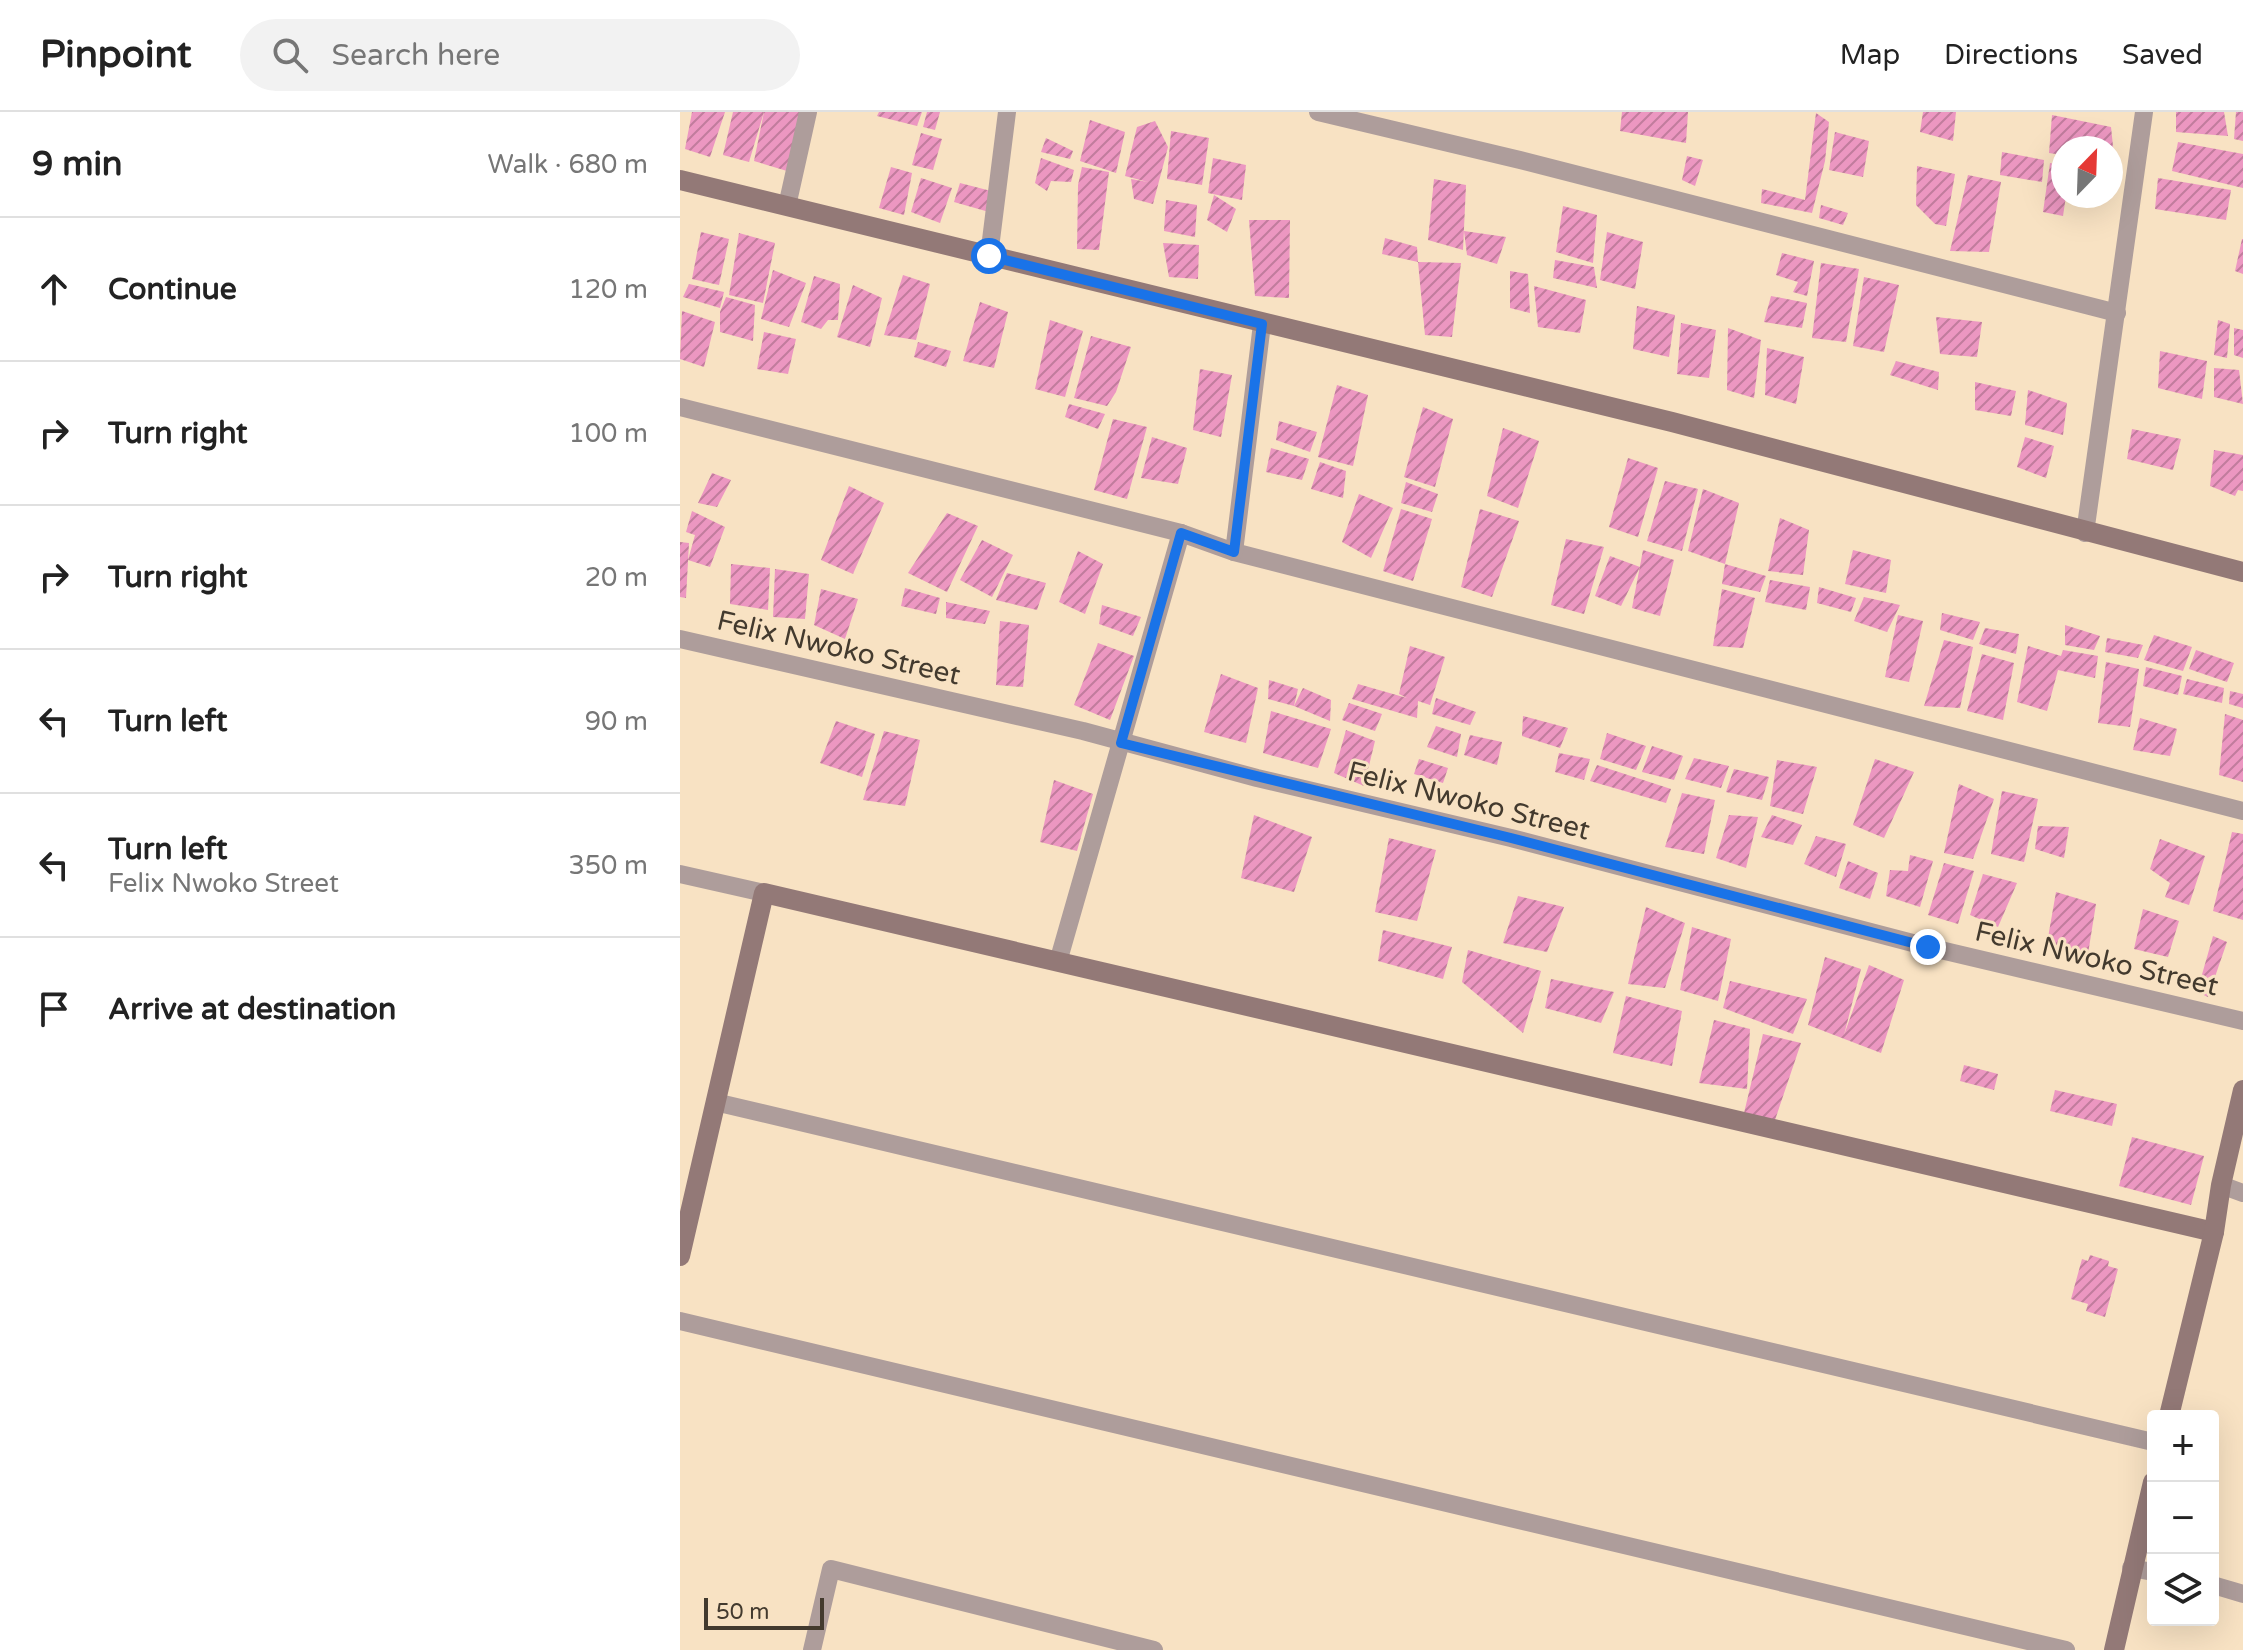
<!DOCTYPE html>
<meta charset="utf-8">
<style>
body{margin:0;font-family:"Varela Round",sans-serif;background:#f2f2f2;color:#222}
.controls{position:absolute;right:24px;bottom:24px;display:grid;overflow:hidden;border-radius:8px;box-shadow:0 8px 32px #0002}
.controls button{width:72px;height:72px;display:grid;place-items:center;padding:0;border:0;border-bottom:2px solid #e0e0e0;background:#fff;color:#222;font:40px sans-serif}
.compass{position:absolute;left:1371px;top:24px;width:72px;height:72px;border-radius:50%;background:#fff;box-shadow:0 8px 32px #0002;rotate:23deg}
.scale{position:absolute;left:24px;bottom:20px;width:120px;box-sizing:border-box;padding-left:8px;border:4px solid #433a2e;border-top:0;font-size:22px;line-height:28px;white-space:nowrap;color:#433a2e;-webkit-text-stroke:6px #f8e2c3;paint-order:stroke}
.stop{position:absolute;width:24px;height:24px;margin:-18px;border:6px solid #1a73e8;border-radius:50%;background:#fff}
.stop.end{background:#1a73e8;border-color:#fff;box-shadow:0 2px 8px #0008}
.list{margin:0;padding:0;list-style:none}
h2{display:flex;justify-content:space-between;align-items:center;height:104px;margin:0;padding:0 32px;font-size:34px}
h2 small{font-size:26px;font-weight:400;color:#767676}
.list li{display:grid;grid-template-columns:52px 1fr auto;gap:24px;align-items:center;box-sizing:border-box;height:144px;padding:0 32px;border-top:2px solid #e0e0e0}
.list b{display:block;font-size:30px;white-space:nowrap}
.list p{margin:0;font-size:26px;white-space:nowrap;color:#767676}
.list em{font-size:26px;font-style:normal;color:#767676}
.icon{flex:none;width:44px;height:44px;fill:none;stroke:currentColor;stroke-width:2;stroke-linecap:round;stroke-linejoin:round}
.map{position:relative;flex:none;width:1563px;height:1538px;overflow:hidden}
header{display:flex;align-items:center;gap:48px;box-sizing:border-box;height:112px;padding:0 40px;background:#fff;border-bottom:2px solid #e0e0e0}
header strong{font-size:38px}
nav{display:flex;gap:44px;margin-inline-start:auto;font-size:28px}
.search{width:560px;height:72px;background:#f2f2f2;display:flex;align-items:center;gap:20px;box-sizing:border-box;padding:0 28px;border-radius:44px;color:#767676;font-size:30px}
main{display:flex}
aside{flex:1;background:#fff}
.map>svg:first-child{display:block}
.building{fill:url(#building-hatch)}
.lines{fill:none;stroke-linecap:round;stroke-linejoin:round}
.street{stroke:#ae9d9b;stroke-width:18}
.secondary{stroke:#937977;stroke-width:20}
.route{stroke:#1a73e8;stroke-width:10}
.labels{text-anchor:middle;stroke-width:6;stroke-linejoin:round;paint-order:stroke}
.street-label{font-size:28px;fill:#433a2e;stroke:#f8e2c3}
</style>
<header>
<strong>Pinpoint</strong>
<div class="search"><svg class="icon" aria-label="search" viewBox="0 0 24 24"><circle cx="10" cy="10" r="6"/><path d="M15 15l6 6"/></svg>Search here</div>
<nav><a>Map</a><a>Directions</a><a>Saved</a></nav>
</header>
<main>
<aside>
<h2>9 min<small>Walk · 680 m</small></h2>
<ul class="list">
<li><svg class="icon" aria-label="ahead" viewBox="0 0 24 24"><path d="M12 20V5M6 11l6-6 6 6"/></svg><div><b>Continue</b></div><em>120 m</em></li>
<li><svg class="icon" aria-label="right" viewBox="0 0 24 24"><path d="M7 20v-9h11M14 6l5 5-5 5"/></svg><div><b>Turn right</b></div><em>100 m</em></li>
<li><svg class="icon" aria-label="right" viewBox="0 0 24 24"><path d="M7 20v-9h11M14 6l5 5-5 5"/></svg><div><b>Turn right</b></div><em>20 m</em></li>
<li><svg class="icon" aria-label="left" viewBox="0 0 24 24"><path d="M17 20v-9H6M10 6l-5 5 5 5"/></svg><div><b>Turn left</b></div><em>90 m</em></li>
<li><svg class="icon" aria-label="left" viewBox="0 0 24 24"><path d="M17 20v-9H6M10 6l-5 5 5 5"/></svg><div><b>Turn left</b><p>Felix Nwoko Street</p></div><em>350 m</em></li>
<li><svg class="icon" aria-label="arrive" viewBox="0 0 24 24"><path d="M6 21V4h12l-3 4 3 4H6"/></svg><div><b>Arrive at destination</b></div></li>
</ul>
</aside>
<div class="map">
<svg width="1563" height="1538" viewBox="0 0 1563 1538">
<defs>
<pattern id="building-hatch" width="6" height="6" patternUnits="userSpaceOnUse" patternTransform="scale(2)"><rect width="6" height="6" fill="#ec97c1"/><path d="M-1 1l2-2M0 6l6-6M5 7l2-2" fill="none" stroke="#c17c9d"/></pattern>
</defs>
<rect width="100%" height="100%" fill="#f8e2c3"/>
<g class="building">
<polygon points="12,0 45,0 30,45 5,37"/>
<polygon points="53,0 84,0 69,50 43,43"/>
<polygon points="84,0 120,0 107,59 74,49"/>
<polygon points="199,0 242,0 237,14 197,4"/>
<polygon points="247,0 260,0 255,18 243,15"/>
<polygon points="942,0 1008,0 1006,31 940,19"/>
<polygon points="1243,0 1276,0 1273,29 1240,20"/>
<polygon points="1496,0 1544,0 1548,24 1496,20"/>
<polygon points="1556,0 1563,0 1563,29 1554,27"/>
<polygon points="1136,1 1149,10 1145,49 1132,101 1081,91 1082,77 1125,88"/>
<polygon points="1372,3 1431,15 1435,53 1431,52 1431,36 1383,36 1383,43 1369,41"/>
<polygon points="410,8 445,20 436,61 400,49"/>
<polygon points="475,9 488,35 473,92 454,87 451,67 468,70 445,64 457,15"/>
<polygon points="491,19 529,26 522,73 487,67"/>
<polygon points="1155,20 1189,29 1183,65 1149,58"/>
<polygon points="241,21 262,27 253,58 232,53"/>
<polygon points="366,26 393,39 390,47 361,40"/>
<polygon points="1498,30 1563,42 1563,76 1492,59"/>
<polygon points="1322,40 1364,48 1362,70 1320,63"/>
<polygon points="1007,44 1023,48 1015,74 1002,68"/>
<polygon points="361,46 394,58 391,70 371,69 367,79 355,71"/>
<polygon points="533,46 566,53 562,88 528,81"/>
<polygon points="1370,51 1383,54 1383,84 1386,84 1383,104 1363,100"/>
<polygon points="1237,54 1275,62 1266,114 1255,112 1236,93"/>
<polygon points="211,55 232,61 224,103 199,96"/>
<polygon points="402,55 429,60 419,138 397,137 398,73"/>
<polygon points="1288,63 1321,70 1309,140 1270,139"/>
<polygon points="241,66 272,76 260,111 231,100"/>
<polygon points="1478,66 1551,78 1546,108 1475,97"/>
<polygon points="754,67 786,73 783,138 748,128"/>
<polygon points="280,71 311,79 309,100 274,90"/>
<polygon points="534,83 556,97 547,120 527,108"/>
<polygon points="486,88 517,93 515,125 484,119"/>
<polygon points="1141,93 1168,101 1163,113 1139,106"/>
<polygon points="883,94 917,103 913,151 876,140"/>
<polygon points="569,108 610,108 609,186 575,184"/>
<polygon points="784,119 826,125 817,152 787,143"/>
<polygon points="21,120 49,127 39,173 12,167"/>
<polygon points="927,120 963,130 955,177 920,168"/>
<polygon points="59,121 95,131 83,191 49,183"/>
<polygon points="705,126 737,135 738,150 702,142"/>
<polygon points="1562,127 1563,127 1563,162 1555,159"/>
<polygon points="483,131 519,133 518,167 489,165"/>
<polygon points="1102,141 1134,149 1127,184 1113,180 1118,170 1096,163"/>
<polygon points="875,148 914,155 917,176 873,166"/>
<polygon points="738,150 781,151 772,225 745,223"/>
<polygon points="1141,151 1179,157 1166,230 1132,226"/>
<polygon points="93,158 126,171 109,215 81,207"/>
<polygon points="830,159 848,162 850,201 830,196"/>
<polygon points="223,163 250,172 236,228 204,223"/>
<polygon points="134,164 160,172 158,208 148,208 141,217 121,210"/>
<polygon points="1184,165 1219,173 1204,240 1173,234"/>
<polygon points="9,172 44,180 40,196 3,185"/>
<polygon points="173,173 202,186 190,235 157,225"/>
<polygon points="854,174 906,188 900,221 858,215"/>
<polygon points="1091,184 1127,191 1122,216 1084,210"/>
<polygon points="46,185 75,193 73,229 40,220 40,200"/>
<polygon points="300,190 328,200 314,256 283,249"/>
<polygon points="957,194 995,203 989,245 953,237"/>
<polygon points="2,199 35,210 24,255 0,247"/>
<polygon points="1256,205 1302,210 1297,245 1260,242"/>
<polygon points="370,208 403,219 385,285 355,277"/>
<polygon points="1538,208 1550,212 1547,246 1534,243"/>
<polygon points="1001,211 1036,218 1029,266 997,262"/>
<polygon points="1048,216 1081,228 1074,286 1047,278"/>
<polygon points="1554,216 1563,218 1563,246 1554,243"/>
<polygon points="84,220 116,227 108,262 77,257"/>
<polygon points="411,224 451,235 436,280 427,294 394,286"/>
<polygon points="238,230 271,239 266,255 234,245"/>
<polygon points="1087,236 1124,245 1116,292 1085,283"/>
<polygon points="1480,239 1527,249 1522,287 1478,276"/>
<polygon points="1216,249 1259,260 1258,278 1210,263"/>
<polygon points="1534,256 1559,258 1563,292 1534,285"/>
<polygon points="520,257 552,263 541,325 513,318"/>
<polygon points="1295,270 1336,279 1331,304 1295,298"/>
<polygon points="657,273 688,283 673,354 638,345"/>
<polygon points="1348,278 1387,291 1383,323 1345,313"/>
<polygon points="389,292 425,302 418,317 385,305"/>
<polygon points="743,295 773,307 755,375 724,365"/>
<polygon points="433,307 467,315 447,387 414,378"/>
<polygon points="599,309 637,320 630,340 596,328"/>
<polygon points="823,316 859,329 838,396 807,384"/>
<polygon points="1452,317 1501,327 1493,358 1447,347"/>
<polygon points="472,325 507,336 498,372 461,366"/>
<polygon points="1345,325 1374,334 1366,366 1337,355"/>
<polygon points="591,336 629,347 622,368 586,360"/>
<polygon points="1534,338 1563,343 1563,379 1558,378 1555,384 1530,374"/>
<polygon points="948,346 978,356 958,425 929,415"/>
<polygon points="640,350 666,359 663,386 631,377"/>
<polygon points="32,361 51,368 37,395 18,391"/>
<polygon points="985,369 1018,377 1002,439 967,429"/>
<polygon points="726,370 758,382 752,400 721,391"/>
<polygon points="169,374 204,391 173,462 141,448"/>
<polygon points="1023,377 1059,391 1045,452 1008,439"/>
<polygon points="679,382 713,396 691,446 662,430"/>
<polygon points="721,397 752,407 733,469 703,459"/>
<polygon points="800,397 839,409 812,485 781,475"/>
<polygon points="12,399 45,415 30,455 8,448 15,423 6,420"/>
<polygon points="267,401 298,414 267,480 228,461"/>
<polygon points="1100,406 1129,418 1123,463 1088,459"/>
<polygon points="886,427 924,435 904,502 871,493"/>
<polygon points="302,428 333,443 312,485 280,468"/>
<polygon points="0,430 9,431 6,486 0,485"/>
<polygon points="963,438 994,448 980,504 952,496"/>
<polygon points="1173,438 1211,448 1206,481 1165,472"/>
<polygon points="398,439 423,452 405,502 379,490"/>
<polygon points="930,444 960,455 941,494 915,484"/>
<polygon points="51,452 90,456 88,498 50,492"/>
<polygon points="1045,452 1086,464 1080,480 1042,472"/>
<polygon points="95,457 129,462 125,507 93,505"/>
<polygon points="327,461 366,471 357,498 316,488"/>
<polygon points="1090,468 1130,475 1126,498 1085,490"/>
<polygon points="1139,475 1176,486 1171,500 1137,491"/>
<polygon points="225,476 260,486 256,502 221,494"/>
<polygon points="141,477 178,487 165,527 134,513"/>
<polygon points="1042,477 1075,486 1063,536 1033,534"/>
<polygon points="1184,485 1220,493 1207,520 1174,509"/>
<polygon points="266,490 310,499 305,512 266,506"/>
<polygon points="422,493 461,505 453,524 419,512"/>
<polygon points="1262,501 1300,510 1293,528 1260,518"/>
<polygon points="1218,503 1243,509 1229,570 1205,565"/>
<polygon points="320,509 349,513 343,575 316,573"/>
<polygon points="1385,513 1420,524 1414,538 1385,533"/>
<polygon points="1305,516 1339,522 1336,542 1299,532"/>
<polygon points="1474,523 1512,535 1503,559 1464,548"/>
<polygon points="1427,526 1463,533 1458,546 1425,540"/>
<polygon points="1264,528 1293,535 1280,596 1244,594"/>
<polygon points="418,531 454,544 430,608 394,593"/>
<polygon points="730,534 765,545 750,593 738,589 737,606 672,587 678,572 727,586 719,582"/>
<polygon points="1348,534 1381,544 1383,538 1418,544 1415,566 1378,558 1367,599 1337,590"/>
<polygon points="1516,538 1554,551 1547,570 1509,557"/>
<polygon points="1302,542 1334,551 1323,608 1287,599"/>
<polygon points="1426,550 1459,557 1450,615 1418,611"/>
<polygon points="1466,555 1502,564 1498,583 1463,574"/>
<polygon points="541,562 578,576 566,631 524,620"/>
<polygon points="1507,567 1544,576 1542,591 1503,582"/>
<polygon points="589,568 618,577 614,594 588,587"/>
<polygon points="623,576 651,588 650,609 614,594"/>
<polygon points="1550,579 1563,582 1563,596 1549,592"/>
<polygon points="756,586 796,600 790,613 752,602"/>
<polygon points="669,591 702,602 695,619 662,608"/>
<polygon points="591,599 651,617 638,656 583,641"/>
<polygon points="1545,602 1563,608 1563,670 1539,663"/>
<polygon points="843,604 888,616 880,636 842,624"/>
<polygon points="1460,606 1497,617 1490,644 1453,638"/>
<polygon points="156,609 195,622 182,665 140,651"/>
<polygon points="756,614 781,622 777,645 747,635"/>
<polygon points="666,618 695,629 684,674 654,661"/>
<polygon points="204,619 240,628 225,694 183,688"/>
<polygon points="927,621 966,634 956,658 920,647"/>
<polygon points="790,623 822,630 817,653 784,643"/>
<polygon points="972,634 1003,644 994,668 962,660"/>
<polygon points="879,641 910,647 904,668 875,660"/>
<polygon points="1014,646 1049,654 1041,676 1005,667"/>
<polygon points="739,647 768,656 763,671 734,662"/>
<polygon points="1195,647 1234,660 1204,726 1173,713"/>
<polygon points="1097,648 1137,655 1123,702 1090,694"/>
<polygon points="917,653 991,677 986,691 910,669"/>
<polygon points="1054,657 1089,665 1082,688 1046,680"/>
<polygon points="374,668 413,682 397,739 360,730"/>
<polygon points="1279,672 1314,687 1293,747 1264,741"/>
<polygon points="1322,679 1358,687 1344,750 1311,742"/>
<polygon points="1002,681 1035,688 1024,742 985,735"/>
<polygon points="574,703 632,725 614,780 561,766"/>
<polygon points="1049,703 1078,705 1066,756 1036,746"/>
<polygon points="1092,703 1122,713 1113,733 1081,725"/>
<polygon points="1358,714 1389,715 1384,746 1355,737"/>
<polygon points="1552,720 1563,722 1563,808 1533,799"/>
<polygon points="1136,724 1166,732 1156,765 1124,752"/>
<polygon points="709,726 756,738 737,809 695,800"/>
<polygon points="1480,727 1525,744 1509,793 1485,785 1490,771 1470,757"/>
<polygon points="1230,743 1253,749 1240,795 1206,784 1210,758 1228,759"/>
<polygon points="1168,749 1198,761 1190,787 1159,776"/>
<polygon points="1264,751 1294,759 1278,812 1248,803"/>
<polygon points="1303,762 1337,771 1318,815 1290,803"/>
<polygon points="1376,780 1416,792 1407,848 1366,837"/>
<polygon points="838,784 884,795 867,840 823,831"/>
<polygon points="966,795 1005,811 985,876 948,872"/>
<polygon points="1463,797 1499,809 1488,845 1454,837"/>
<polygon points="1012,815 1051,827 1038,889 1000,878"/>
<polygon points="703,818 772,835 763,867 698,849"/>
<polygon points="1533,824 1547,830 1528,885 1517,880"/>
<polygon points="788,838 861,859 843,921 782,870"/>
<polygon points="1145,845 1181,857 1164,923 1189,853 1224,868 1201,941 1128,913"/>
<polygon points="871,867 934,880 921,911 865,896"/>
<polygon points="1050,869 1127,887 1113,922 1043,896"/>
<polygon points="946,884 1002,899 992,954 933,941"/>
<polygon points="1034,908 1070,917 1067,977 1019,971"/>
<polygon points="1083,922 1121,931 1095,1008 1064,1001"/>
<polygon points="1284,953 1318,962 1314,978 1280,969"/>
<polygon points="1375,978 1437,992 1432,1014 1370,999"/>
<polygon points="1452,1025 1524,1044 1511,1093 1439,1074"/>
<polygon points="1410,1143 1429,1149 1428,1154 1438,1157 1425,1205 1406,1199 1408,1192 1391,1187 1402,1147 1408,1149"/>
</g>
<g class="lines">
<g class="street">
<polyline points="638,0 840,48 1437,201"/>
<polyline points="107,94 128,0"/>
<polyline points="309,144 327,0"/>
<polyline points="0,295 501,421 554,440 1563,699"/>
<polyline points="1405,421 1464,0"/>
<polyline points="554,440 582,212"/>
<polyline points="0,527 403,619 577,666 831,726 1248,835 1563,909"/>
<polyline points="0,762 84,781"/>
<polyline points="378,850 501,421"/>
<polyline points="35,990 1473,1330"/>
<polyline points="1541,1073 1563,1081"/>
<polyline points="0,1209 1386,1538"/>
<polyline points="1451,1456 1473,1460"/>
<polyline points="1533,1473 1563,1482"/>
<polyline points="132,1538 151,1457 474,1538"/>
</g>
<g class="secondary">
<polyline points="0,68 992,310 1563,460"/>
<polyline points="0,1144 84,781 1534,1120"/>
<polyline points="1489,1304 1534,1120 1541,1073 1563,978"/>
<polyline points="1434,1538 1473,1370"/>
</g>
</g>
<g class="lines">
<polyline class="route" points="309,144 582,212 554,440 501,421 441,631 831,726 1248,835"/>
</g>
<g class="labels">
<g class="street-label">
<text transform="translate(159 535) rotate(13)" y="10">Felix Nwoko Street</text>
<text transform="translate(789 688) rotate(14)" y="10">Felix Nwoko Street</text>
<text transform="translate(1417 846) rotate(13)" y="10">Felix Nwoko Street</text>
</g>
</g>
</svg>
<div class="controls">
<button>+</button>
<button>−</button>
<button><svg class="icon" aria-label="layers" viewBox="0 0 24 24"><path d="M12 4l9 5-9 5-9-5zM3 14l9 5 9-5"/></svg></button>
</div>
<svg class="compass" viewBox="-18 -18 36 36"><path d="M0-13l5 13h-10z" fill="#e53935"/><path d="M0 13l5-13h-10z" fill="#767676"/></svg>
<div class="scale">50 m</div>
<div class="stop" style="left:309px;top:144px"></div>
<div class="stop end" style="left:1248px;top:835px"></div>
</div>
</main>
